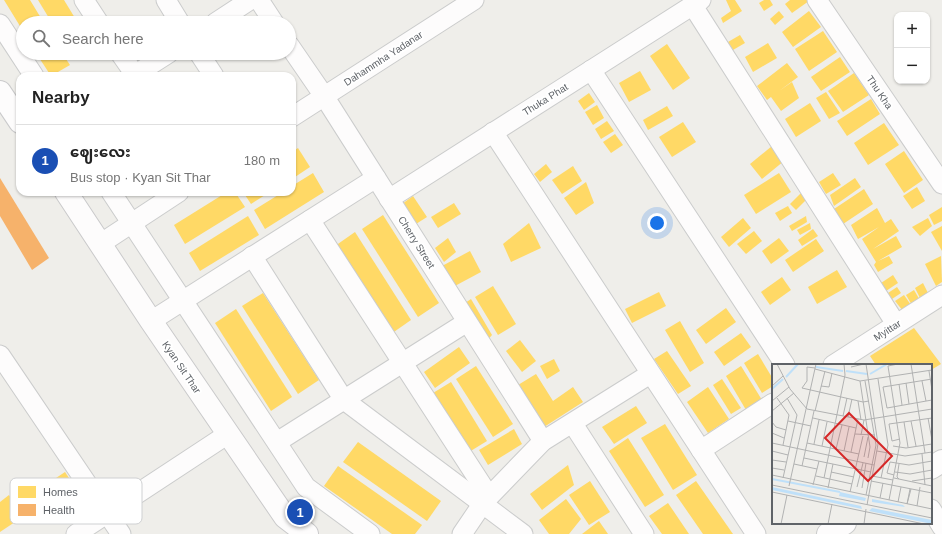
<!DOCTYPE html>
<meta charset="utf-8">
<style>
body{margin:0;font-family:Arial,"Noto Sans Myanmar",sans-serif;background:#f6f6f6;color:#222}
.controls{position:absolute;right:12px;top:12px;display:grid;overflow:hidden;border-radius:8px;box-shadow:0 1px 3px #0004}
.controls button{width:36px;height:36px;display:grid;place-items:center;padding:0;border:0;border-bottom:1px solid #e0e0e0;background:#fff;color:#222;font:20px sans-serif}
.you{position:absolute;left:657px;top:223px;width:14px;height:14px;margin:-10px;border:3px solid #fff;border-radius:50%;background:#1a73e8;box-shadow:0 0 0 6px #1a73e833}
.badge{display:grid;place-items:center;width:26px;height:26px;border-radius:50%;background:#7c3aed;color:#fff;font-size:13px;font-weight:700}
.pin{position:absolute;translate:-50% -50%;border:2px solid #fff;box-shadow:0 1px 4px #0006}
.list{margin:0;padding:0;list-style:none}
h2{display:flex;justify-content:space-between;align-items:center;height:52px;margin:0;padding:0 16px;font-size:17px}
h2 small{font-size:13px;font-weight:400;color:#767676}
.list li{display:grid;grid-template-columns:26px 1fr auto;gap:12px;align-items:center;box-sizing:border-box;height:72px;padding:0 16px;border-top:1px solid #e0e0e0}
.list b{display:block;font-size:15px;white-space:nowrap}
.list p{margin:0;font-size:13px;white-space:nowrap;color:#767676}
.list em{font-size:13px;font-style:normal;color:#767676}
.icon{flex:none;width:22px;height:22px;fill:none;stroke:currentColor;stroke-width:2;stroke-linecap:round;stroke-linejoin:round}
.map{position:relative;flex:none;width:942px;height:534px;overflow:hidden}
.search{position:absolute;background:#fff;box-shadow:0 1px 3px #0004;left:16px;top:16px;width:280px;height:44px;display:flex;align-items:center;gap:10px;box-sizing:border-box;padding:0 14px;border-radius:22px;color:#767676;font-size:15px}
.panel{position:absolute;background:#fff;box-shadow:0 1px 3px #0004;left:16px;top:72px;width:280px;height:124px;border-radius:12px}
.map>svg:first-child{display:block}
.homes{fill:#ffd966}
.health{fill:#f6b26b}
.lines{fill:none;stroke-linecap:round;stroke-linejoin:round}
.minor-casing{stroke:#cbcccc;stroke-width:21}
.tertiary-casing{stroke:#cbcccc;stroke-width:24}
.secondary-casing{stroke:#cacacb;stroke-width:24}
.minor{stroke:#fdfcfc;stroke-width:19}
.tertiary{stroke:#fdfcfc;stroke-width:22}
.secondary{stroke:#fdfcfc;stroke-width:22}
.labels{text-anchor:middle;stroke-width:4;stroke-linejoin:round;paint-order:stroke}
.street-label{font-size:10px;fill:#5f6368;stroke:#fff}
.inset-river{fill:none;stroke:#bfe0f9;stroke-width:2}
.inset-road{fill:none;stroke:#b1b2b2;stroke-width:1}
.view{fill:#d62828;fill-opacity:0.15;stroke:#d62828;stroke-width:2}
.inset-edge{fill:none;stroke:#5f6368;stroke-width:2}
.key{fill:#fff;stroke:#cfd0d2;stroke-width:1}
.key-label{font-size:11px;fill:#5f6368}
</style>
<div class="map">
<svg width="942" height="534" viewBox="0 0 942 534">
<rect width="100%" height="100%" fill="#efeeea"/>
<g class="homes">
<polygon points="4,0 30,0 44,23 23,23 23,31"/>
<polygon points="38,0 64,0 78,23 52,23"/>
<polygon points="726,0 735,0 742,11 723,23 721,18 731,11"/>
<polygon points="764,0 770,0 773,5 764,11 759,3"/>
<polygon points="790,0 808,0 809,1 792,13 785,4"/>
<polygon points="779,11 784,17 775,25 770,19"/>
<polygon points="809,11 821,27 793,47 782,32"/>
<polygon points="823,31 837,52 809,71 795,49"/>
<polygon points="740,35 745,43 733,50 728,42"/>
<polygon points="768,43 777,58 753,72 745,57"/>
<polygon points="667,44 690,78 673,90 650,56"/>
<polygon points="36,53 62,53 70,65 51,76"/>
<polygon points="71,53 84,53 75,59"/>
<polygon points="840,57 850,72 821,91 811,77"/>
<polygon points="787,63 798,77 779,91 792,82 799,98 781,111 771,97 767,100 757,86"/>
<polygon points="640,71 651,90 629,102 619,83"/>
<polygon points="854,73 869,95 843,112 828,91"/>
<polygon points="826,92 840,113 829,119 816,98"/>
<polygon points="589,93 595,102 584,110 578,101"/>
<polygon points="871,99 880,114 847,136 837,121"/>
<polygon points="810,103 821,121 796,137 785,119"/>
<polygon points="597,105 604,118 593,125 585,112"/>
<polygon points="667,106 673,116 648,130 643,120"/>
<polygon points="607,121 614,131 601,139 595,129"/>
<polygon points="683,122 696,142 672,157 659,137"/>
<polygon points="884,123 899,145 868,165 854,143"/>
<polygon points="615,134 623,145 611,153 603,142"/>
<polygon points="772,146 784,161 762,179 750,164"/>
<polygon points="298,148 310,167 292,179 292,152"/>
<polygon points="904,151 923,180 904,193 885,164"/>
<polygon points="546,164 552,172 540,182 534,174"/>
<polygon points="573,166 582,181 562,194 552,180"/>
<polygon points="313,173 324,192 265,229 254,210 283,192 292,192 292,186"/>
<polygon points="779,173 791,192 756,214 744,195"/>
<polygon points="833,173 841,185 826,194 819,182"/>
<polygon points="855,178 861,187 834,206 830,195"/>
<polygon points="586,182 594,203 576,215 564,198"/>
<polygon points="917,187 925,201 912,209 903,196"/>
<polygon points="864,189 873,204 843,224 834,209"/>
<polygon points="227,192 235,192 245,207 185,244 174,225"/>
<polygon points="243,192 270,192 251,204"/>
<polygon points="801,193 807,199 796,210 790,204"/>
<polygon points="413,196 427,217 416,224 402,204"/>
<polygon points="454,203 461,214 438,228 431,217"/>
<polygon points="788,206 792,213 780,221 775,213"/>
<polygon points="942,207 942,221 934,225 929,215"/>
<polygon points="877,208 885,223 891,219 899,231 873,249 896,236 902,247 878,261 889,256 893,263 878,272 874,265 876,262 862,239 879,227 858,239 851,225"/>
<polygon points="383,215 439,303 418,317 362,229"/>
<polygon points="248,216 259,235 200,271 189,253"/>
<polygon points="806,216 807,222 792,231 789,226"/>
<polygon points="743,218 751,228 729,247 721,237"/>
<polygon points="928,218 932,226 920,236 912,227"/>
<polygon points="529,223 541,248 511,262 503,244"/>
<polygon points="810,223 811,229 800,235 797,230"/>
<polygon points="942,226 942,251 931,232"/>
<polygon points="813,229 818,236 802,246 798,240"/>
<polygon points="754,231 762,241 746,254 737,244"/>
<polygon points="355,232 411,320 391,334 335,246"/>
<polygon points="448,238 456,252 444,262 435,248"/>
<polygon points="779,238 789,251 771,264 762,251"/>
<polygon points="816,239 824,251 793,272 785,260"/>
<polygon points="470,251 481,272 453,287 442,266"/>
<polygon points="941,256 942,282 936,286 925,264"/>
<polygon points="837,270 847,287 817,304 808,287"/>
<polygon points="893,275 898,283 883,293 878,285"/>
<polygon points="782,277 791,290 770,305 761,292"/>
<polygon points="923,283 928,293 920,298 915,288"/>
<polygon points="493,286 516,324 498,335 475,297"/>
<polygon points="897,287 901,293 892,299 888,293"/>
<polygon points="914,290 921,302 913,307 906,295"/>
<polygon points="659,292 666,306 632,323 625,309"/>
<polygon points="263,293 319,380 298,394 242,306"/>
<polygon points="904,295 911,305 903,311 895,301"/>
<polygon points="471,299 492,335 485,343 462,305"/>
<polygon points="726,308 736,322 706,344 696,330"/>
<polygon points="236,309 292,397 271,411 215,323"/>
<polygon points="680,321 704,363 690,372 665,330"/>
<polygon points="914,328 941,364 931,370 931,365 876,365 870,356"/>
<polygon points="741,333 751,347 724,366 714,352"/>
<polygon points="520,340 536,361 522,372 506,351"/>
<polygon points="459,347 470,363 435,388 424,372"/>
<polygon points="667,351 691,386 678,394 654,359"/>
<polygon points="758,354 773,379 773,386 762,393 744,363"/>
<polygon points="554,359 560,371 547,379 540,366"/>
<polygon points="476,366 513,424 493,437 456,379"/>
<polygon points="741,366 762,400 746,410 726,376"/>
<polygon points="536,374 553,401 573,387 583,402 544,427 518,385"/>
<polygon points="722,379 741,408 731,414 713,385"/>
<polygon points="451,382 487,441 469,452 433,393"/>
<polygon points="708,387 729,419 708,433 687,402"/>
<polygon points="636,406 647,423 614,444 602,427"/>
<polygon points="665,424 697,475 673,490 641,438"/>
<polygon points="514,429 522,444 488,465 479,450"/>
<polygon points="628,438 664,495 645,507 609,451"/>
<polygon points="358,442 441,501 427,521 343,462"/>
<polygon points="568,465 574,485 542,510 530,494"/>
<polygon points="338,466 422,525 415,534 392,534 324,486"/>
<polygon points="65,472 79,493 40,519 26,498"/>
<polygon points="590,481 610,512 589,525 569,495"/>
<polygon points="696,481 733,534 703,534 676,495"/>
<polygon points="9,495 24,516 0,532 0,502"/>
<polygon points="566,499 581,519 569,534 549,534 539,520"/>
<polygon points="668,503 689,534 662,534 649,516"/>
<polygon points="599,521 608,534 582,534"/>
</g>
<polygon class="health" points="0,178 49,258 32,270 0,216"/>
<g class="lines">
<g class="minor-casing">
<g id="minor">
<polyline points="84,0 99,23"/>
<polyline points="166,0 180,23"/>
<polyline points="259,0 274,23"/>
<polyline points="817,0 942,184"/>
<polyline points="693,6 896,324"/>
<polyline points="215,23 250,0"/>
<polyline points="0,24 34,76"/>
<polyline points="289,45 324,96 543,441"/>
<polyline points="120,53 136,76"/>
<polyline points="199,53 214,76"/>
<polyline points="591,70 785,365"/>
<polyline points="133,76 169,53"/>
<polyline points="292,117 474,0"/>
<polyline points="493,132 756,534"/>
<polyline points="111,192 306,487 370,534"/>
<polyline points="389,199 701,0"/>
<polyline points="310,220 489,496"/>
<polyline points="100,244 179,192"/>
<polyline points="252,256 344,400 523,534"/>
<polyline points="151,321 376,178"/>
<polyline points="0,355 121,534"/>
<polyline points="833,365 942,295"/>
<polyline points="573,424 644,534"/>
<polyline points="277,442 467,322"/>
<polyline points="701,450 773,403"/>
<polyline points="931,509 942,527"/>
<polyline points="76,534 228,434"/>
<polyline points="462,534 483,503 543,441 650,374"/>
</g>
</g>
<g class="tertiary-casing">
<g id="tertiary">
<polyline points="931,468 942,461"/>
<polyline points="828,534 845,523"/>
</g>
</g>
<g class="secondary-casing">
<g id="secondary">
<polyline points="0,92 20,122"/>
<polyline points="66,192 151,321 285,517 307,534"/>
</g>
</g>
<use href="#minor" class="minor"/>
<use href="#tertiary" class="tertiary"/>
<use href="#secondary" class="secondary"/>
</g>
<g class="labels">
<g class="street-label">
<text transform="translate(383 58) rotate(-33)" y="4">Dahammha Yadanar</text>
<text transform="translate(880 92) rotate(56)" y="4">Thu Kha</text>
<text transform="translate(545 99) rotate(-32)" y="4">Thuka Phat</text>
<text transform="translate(417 242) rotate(58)" y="4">Cherry Street</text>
<text transform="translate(887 330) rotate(-33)" y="4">Myittar</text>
<text transform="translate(182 367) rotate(56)" y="4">Kyan Sit Thar</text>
</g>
</g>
<g transform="translate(772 364)">
<rect width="160" height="160" fill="#efeeea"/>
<path d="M0,123L89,142L90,145L0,126ZM68,128L94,134L93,137L67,132ZM100,135L131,141L133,143L100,138ZM100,144L160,156V160L97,147Z" fill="#bfe0f9"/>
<path class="inset-river" d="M44,3L71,7M74,7L95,10M98,10L115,0M14,13L26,0M0,25L11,15M0,115L68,128"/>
<path class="inset-road" d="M5,0L18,25L35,45L92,56L160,45M94,0L106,80L95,141M139,0L153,89M79,3L92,0M43,4L35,3V17L30,24L91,38L97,37M43,5L88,17L160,6M157,7L160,26M106,15L116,81L109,114M160,15L111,23L115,44L160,36M88,17L98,83L96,94M93,17L104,81L94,131M150,17L154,37M134,19L137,40M127,20L130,41M0,22L11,12M49,22L57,23L60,9M5,34L17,51L11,81M0,37L17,23M86,37L89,56M0,47L22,29M43,47L53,7M71,52L75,34M76,53L80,35M41,54L84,64M156,54L160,76M16,57L39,62M139,57L144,82M0,58L4,63L14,66M132,58L136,83M0,69L12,74M83,70L103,71M89,71L92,56M128,75L120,77L117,60L160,54M0,79L102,101M35,79L87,90M42,80L47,56M50,82L55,58M121,82L134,84L160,80M64,85L70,61M0,87L16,91M72,87L77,63M105,87L133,92L160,88M79,88L86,55M150,90L153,121M92,93L96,73M32,94L99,108M0,96L14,98M22,100L45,105M127,100L125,113L127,115M30,102L42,47M0,104L12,106M59,108L82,113M123,108L138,110L160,106M0,111L160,145M122,111L115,109L118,98L137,101L160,97M44,112L80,120M100,112L121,116M11,114L25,51L15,34M52,114L73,11L72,0M122,114L160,122M99,117L160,129M140,117L160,114M0,121L160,154M41,121L47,97M17,122L44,0M85,123L91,99M56,124L61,100M90,124L94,99M138,125L135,140L139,125M0,128L152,160M78,128L91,72M108,134L111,119M117,136L128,79L116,2L126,0M126,138L129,123M145,142L148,123M9,160L15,131M56,160L60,140M92,160L94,145"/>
<path class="view" d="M77,49L120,92L96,117L53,74Z"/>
<rect width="160" height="160" class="inset-edge"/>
</g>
<rect x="10" y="478" width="132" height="46" rx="6" class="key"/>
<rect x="18" y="486" width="18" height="12" fill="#ffd966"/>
<rect x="18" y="504" width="18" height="12" fill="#f6b26b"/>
<g class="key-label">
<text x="43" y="496">Homes</text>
<text x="43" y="514">Health</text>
</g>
</svg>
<div class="controls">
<button>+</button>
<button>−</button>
</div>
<div class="you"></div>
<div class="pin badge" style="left:300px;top:512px;background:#1a4fb4">1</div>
<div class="search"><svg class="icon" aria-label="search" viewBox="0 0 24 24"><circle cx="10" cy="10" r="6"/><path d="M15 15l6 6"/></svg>Search here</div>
<section class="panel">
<h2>Nearby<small></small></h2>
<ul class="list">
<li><span class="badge" style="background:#1a4fb4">1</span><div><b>ဈေးလေး</b><p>Bus stop · Kyan Sit Thar</p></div><em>180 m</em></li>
</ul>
</section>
</div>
